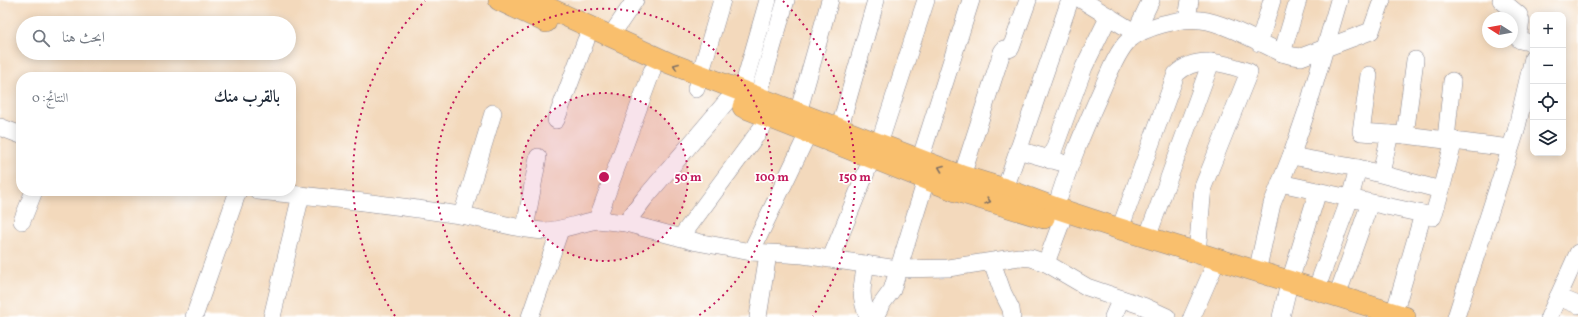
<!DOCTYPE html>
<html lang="ar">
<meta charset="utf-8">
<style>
body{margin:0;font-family:Vollkorn,Amiri,serif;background:#f2f2f3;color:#1f2937;direction:rtl}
.controls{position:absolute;right:12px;top:12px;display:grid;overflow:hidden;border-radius:8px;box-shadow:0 2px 10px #0003}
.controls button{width:36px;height:36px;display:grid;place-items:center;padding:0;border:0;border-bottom:1px solid #e0e1e3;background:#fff;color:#1f2937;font:20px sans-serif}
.compass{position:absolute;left:1482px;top:12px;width:36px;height:36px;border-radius:50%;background:#fff;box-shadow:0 2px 10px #0003;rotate:281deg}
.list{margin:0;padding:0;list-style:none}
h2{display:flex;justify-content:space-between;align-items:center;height:52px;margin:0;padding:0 16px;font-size:17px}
h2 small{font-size:13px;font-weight:400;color:#747a83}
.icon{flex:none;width:22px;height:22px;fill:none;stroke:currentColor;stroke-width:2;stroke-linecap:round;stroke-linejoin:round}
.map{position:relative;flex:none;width:1578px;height:317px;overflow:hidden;direction:ltr}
.search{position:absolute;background:#fff;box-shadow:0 2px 10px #0003;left:16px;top:16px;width:280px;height:44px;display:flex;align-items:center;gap:10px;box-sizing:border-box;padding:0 14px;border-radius:22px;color:#747a83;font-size:15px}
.panel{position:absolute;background:#fff;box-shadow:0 2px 10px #0003;left:16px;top:72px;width:280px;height:124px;border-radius:16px;direction:rtl}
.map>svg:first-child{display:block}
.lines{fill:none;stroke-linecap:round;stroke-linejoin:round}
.minor-casing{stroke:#87848d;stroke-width:18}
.major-casing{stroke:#87848d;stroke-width:22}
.minor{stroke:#fff;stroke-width:17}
.major{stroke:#f9bf6d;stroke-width:21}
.oneway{stroke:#7f7065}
.ring{fill:none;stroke:#c2185b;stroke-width:2;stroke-dasharray:2 4}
.centre{fill:#c2185b;stroke:#fff;stroke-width:2}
.ring-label{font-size:12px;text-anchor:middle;font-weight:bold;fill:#c2185b;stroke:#fff;stroke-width:3.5;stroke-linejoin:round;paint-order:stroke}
</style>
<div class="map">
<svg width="1578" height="317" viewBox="0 0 1578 317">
<rect width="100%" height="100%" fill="#fff"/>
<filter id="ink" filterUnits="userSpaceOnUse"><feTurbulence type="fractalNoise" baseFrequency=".025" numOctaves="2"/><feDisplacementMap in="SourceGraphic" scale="8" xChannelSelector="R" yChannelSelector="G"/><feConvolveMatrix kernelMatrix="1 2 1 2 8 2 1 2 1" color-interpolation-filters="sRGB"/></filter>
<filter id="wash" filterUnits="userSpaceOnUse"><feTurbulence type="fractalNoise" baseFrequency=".012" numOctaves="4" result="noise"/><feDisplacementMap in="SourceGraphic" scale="16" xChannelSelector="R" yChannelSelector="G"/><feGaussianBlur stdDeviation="0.9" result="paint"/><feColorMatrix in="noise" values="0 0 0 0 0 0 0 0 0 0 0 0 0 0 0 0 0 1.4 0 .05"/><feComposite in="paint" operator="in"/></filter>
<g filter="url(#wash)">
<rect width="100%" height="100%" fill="#f3d9bc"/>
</g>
<g filter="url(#ink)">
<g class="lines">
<g class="minor-casing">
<g id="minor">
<polyline points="1082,0 1137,34 1139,25 1151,0"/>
<polyline points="1501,0 1519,15 1521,21 1518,38 1520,40 1533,43"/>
<polyline points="1187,19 1190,0"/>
<polyline points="610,37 635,0"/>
<polyline points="1259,43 1272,0"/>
<polyline points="1282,53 1293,56 1301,57 1371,31 1382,0"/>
<polyline points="1415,60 1405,135 1510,148"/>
<polyline points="1369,75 1361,132 1405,135"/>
<polyline points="696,89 722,0"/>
<polyline points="742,91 768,0"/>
<polyline points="758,97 786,0"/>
<polyline points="798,113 830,0"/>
<polyline points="556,120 586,40"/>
<polyline points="0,127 21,135"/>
<polyline points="1446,139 1452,81"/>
<polyline points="836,141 876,0"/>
<polyline points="879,144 926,0"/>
<polyline points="1018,150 1060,162"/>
<polyline points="1291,156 1358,168 1441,190 1454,140"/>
<polyline points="920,160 971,0"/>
<polyline points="1050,160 1084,67 1109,16"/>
<polyline points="1381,173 1390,134"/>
<polyline points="962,176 1002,52 1004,49 1009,49 1011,48 1028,0"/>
<polyline points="1280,183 1423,214"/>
<polyline points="1005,189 1070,0"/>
<path d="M258,191C326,197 393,205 460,215C488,219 516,230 544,231C561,231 579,223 597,220L652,71"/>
<path d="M1056,208C1068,166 1085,127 1103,87C1109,73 1118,50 1129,40C1143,27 1182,17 1201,20C1223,22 1260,43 1282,53L1298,0"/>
<polyline points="462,215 493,113"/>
<polyline points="597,220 626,223 697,242 751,252 803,255 898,269 948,268 1019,257 1031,258 1046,263 1087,287 1143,306 1167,317"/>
<polyline points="22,221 34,191"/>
<polyline points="626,223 644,199 727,101"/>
<polyline points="525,228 538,157"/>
<path d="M1120,229L1176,74C1197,54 1225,63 1249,72L1203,187L1197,253"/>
<polyline points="681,237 769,118"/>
<polyline points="1147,238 1211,62"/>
<polyline points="751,252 814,121"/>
<polyline points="831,258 872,158"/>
<polyline points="992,262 1003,293 1011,309 1012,317"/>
<polyline points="1046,263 1061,223"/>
<path d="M866,264C862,286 859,295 868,317"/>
<polyline points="1257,272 1272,204 1293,151 1307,110 1339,0"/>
<polyline points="1290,281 1318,191"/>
<polyline points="1316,290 1350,198 1358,168"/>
<polyline points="1337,296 1370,203"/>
<polyline points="1558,297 1578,305"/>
<polyline points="1394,314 1423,214 1433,217 1441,190"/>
<polyline points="194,317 238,191"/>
<polyline points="272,317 301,195"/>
<polyline points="530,317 560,230"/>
<polyline points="758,317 768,254"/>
<polyline points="875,317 881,305 892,290 926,180"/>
<polyline points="1113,317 1121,299"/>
<polyline points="1192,317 1213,269"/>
<polyline points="1281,317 1287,292"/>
<polyline points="1456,317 1516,131 1533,58"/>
<polyline points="1549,317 1578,253"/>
</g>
</g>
<g class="major-casing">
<g id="major">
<polyline points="499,0 546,22"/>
<polyline points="531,0 669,63 962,176 1005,189 1056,208 1120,229 1405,317"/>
<polyline points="743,107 956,191 1044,218"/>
</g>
</g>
<use href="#minor" class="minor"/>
<use href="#major" class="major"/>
</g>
<defs><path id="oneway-chevron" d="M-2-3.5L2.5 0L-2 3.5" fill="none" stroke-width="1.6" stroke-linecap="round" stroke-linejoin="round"/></defs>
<g class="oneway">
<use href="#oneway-chevron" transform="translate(676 66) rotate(-158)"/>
<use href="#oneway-chevron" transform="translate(941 168) rotate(-159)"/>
<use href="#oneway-chevron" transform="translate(988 201) rotate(17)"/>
</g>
</g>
<circle cx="604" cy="177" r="84" fill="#c2185b" fill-opacity=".12"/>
<g class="ring">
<circle cx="604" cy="177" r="84"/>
<path d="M510 316A168 168 0 1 1 698 316"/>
<path d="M395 316A251 251 0 0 1 425 1M783 1A251 251 0 0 1 813 316"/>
</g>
<circle cx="604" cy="177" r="6" class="centre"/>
<g class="ring-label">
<text x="688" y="181">50 m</text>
<text x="772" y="181">100 m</text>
<text x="855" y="181">150 m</text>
</g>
</svg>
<div class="controls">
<button>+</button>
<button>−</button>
<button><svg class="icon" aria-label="locate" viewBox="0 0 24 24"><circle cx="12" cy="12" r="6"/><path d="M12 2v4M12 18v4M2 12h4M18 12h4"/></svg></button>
<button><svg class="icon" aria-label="layers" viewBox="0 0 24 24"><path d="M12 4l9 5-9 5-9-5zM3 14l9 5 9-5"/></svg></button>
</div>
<svg class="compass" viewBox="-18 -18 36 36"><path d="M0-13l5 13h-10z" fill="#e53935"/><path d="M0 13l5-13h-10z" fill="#747a83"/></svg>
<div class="search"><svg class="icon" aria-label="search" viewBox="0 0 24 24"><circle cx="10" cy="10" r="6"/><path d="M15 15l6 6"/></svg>ابحث هنا</div>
<section class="panel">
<h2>بالقرب منك<small>النتائج: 0</small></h2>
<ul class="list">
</ul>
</section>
</div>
